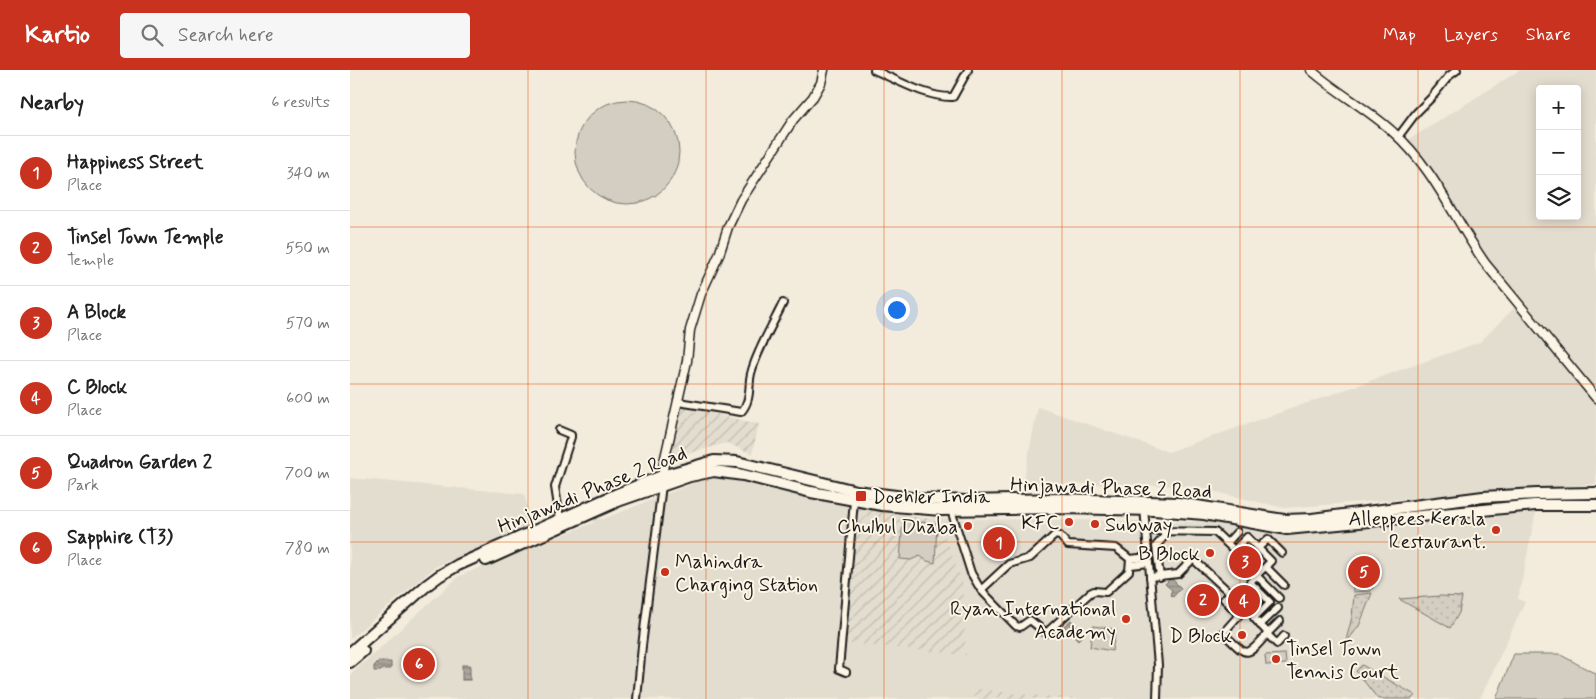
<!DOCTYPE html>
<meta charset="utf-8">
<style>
body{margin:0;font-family:Mynerve,sans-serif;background:#f6f6f6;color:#222}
.controls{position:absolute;right:15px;top:15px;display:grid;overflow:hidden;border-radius:5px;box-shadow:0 2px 12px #0003}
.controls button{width:45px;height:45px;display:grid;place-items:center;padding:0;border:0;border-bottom:1px solid #e0e0e0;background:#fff;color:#222;font:25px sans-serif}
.you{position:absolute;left:546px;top:239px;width:18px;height:18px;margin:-12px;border:4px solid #fff;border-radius:50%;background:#1a73e8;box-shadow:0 0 0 8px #1a73e833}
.badge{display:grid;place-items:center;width:32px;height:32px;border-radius:50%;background:#c8321e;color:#fff;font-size:16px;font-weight:700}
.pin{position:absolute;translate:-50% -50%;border:2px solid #fff;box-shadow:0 1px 5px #0006}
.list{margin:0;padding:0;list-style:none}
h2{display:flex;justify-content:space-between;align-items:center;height:65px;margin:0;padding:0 20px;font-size:21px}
h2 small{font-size:16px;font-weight:400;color:#767676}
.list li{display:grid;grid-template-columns:32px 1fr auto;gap:15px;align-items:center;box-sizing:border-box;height:75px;padding:0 20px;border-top:1px solid #e0e0e0}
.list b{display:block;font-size:19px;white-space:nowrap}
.list p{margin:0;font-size:16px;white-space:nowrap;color:#767676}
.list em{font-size:16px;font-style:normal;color:#767676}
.icon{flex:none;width:28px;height:28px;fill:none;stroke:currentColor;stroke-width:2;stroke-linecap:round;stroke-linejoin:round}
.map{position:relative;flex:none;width:1246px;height:629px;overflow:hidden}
header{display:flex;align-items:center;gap:30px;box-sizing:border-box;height:70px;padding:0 25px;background:#c8321e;color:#fff}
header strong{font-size:24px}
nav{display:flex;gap:28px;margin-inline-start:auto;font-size:18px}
.search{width:350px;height:45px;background:#f6f6f6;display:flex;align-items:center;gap:12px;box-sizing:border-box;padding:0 18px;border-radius:5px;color:#767676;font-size:19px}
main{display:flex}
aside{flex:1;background:#fff}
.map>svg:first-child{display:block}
.built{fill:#e3ddcf;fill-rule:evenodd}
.industrial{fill:url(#industrial-furrows)}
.grass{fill:#d3cec1;stroke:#78756e}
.park{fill:url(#park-dots);stroke:#78756e}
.water{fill:url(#water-rules);stroke:#716e68}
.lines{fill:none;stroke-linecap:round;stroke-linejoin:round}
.minor-casing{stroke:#1c1c1c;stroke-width:10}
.tertiary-casing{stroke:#1c1c1c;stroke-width:11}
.primary-casing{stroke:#1c1c1c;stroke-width:14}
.minor{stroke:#fcf5e5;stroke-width:6}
.tertiary{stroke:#fcf5e5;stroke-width:8}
.primary{stroke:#fcf5e5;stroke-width:10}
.grid{fill:none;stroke:#e8590c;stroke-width:1;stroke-opacity:0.55}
.poi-dot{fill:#c8321e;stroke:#fcf5e5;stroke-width:2}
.labels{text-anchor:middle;stroke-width:4;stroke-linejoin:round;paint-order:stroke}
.street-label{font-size:20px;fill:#1c1c1c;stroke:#fcf5e5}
.poi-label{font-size:20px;fill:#1c1c1c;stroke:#fcf5e5;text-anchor:end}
</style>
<header>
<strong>Kartio</strong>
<div class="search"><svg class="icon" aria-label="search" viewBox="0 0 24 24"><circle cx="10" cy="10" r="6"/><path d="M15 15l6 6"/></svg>Search here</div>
<nav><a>Map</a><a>Layers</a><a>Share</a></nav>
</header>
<main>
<aside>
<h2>Nearby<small>6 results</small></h2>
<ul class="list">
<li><span class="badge">1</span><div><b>Happiness Street</b><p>Place</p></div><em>340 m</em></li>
<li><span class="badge">2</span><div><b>Tinsel Town Temple</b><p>Temple</p></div><em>550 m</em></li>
<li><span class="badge">3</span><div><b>A Block</b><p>Place</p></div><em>570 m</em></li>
<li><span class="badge">4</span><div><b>C Block</b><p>Place</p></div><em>600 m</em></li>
<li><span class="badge">5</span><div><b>Quadron Garden 2</b><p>Park</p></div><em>700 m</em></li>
<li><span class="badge">6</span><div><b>Sapphire (T3)</b><p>Place</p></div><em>780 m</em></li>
</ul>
</aside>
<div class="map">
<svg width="1246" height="629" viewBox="0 0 1246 629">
<defs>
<pattern id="industrial-furrows" width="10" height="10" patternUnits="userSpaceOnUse" patternTransform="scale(1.25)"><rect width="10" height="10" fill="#e3ddcf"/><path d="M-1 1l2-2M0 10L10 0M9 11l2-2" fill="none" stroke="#c2bdb1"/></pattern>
<pattern id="park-dots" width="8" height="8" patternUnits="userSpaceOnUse" patternTransform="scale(1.25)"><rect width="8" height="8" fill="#d3cec1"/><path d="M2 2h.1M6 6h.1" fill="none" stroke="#b5b0a5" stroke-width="1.8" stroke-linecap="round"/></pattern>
<pattern id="water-rules" width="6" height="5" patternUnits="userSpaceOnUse" patternTransform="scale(1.25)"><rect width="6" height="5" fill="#aaa59b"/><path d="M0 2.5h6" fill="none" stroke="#8a867e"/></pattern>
</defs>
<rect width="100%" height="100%" fill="#f3ecdd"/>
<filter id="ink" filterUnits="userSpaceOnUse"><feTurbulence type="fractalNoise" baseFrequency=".02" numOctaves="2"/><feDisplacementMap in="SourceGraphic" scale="10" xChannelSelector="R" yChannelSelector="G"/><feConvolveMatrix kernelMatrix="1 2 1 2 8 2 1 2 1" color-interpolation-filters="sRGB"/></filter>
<g filter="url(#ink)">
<g class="built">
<path d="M1170,0H1246V414L934,438L840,416L673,413L688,337L818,382L1130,272L1170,232L1129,179L1055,72ZM1190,19H1227V146H1190Z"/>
<polygon points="372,402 566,448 867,452 937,466 1186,442 1168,529 1175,532 1130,629 0,629 0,605 109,506 243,453 243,448 253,449"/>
<polygon points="0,408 174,424 182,455 85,497 0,569"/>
</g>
<g class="industrial">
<polygon points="328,335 409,354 402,384 377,373 317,389"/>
<polygon points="508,438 589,450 612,511 616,585 495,573"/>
<polygon points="620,618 670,624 732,629 624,629"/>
</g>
<g class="grass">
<circle cx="277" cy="82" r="52"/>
<polygon points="553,450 587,454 585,493 577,491 570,486 561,490 550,489"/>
<polygon points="743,556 766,559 762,581 740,577"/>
<polygon points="935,584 936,594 916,595 915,585"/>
<polygon points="1164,584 1209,584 1246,604 1246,629 1146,629"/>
</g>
<g class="park">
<polygon points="1017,484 1027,488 1023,518 1021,521 1003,522 1003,493"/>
<polygon points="1022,523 1009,556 995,574 1002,547 1004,525"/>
<polygon points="1090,526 1112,527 1109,543 1100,558 1049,529"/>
<polygon points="1012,595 1065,625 1062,629 1028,629 1006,601"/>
</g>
<g class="water">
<polygon points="821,508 831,518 823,527 820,524 822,520 815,514"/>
<polygon points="721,550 734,564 728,570 714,556"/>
<polygon points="28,592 41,592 41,599 32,599 31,601 24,601 24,596"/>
<rect x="112" y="595" width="8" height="15"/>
</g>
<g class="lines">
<g class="minor-casing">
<g id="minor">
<path d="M524,0C547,10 578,28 603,27L618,0"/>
<polyline points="1048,67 1066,43 1081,28 1099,6 1107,0"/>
<path d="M328,332L391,342C400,332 399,321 400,309C402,290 424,252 433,233"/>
<polyline points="209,360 221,365 221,367 205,417 210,449"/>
<polyline points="794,438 808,595 807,629"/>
<polyline points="601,440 621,503 631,520 659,494 680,488 705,465 710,466 718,475 766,478 780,489 779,501 756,522 744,521 740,523 696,563 680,550 670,557 666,556 631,520"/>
<polyline points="877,473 887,462"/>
<polyline points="908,478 918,469 932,483"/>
<polyline points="780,489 798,487"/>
<polyline points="781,495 799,493"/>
<polyline points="916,497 934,515"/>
<polyline points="907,506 929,528"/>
<path d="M800,507L828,504L843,489L880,523L874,529L889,545L873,563C897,586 895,590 918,563L904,548L920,532L900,512L921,491L897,467L884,480L865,462L804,461"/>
<polyline points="810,507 806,476 819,461"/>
<polyline points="910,555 928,538"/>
<polyline points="918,563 930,551"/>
<polyline points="917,564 927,574 934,566"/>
<polyline points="496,602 489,599 504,431"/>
<polyline points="287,629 292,576 312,415"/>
</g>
</g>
<g class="tertiary-casing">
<g id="tertiary">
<path d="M961,0C987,23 1018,39 1043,62C1084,98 1104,149 1135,193L1246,328"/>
<polyline points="312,411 314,392 337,291 340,260 351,224 369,185 378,157 391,130 443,50 463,27 471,13 474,0"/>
</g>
</g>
<g class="primary-casing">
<g id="primary">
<polyline points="136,490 268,431 340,406 364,401 393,405 461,422 532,435 591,440 713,438 804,440 854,444 937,459 1185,435 1246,435"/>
<polyline points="0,583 77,515 89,506 108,495 265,425 312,406 364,391 387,392 506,421 570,429 616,431 713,429 828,433 934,450 962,449 1133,427 1187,424 1246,423"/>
<polyline points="0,592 13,581"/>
</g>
</g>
<use href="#minor" class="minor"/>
<use href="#tertiary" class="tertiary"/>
<use href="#primary" class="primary"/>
</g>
</g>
<path class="grid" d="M178,0V629M356,0V629M534,0V629M712,0V629M890,0V629M1068,0V629M0,157H1246M0,314H1246M0,472H1246"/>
<g class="poi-dot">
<rect x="505" y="420" width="12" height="12" rx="2.5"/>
<circle cx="719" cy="452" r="5"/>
<circle cx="745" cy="454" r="5"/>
<circle cx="618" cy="456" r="5"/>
<circle cx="1146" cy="460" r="5"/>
<circle cx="860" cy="483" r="5"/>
<circle cx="315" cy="502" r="5"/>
<circle cx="776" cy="549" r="5"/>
<circle cx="892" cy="565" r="5"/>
<circle cx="926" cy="589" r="5"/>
</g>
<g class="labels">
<g class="street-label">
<text transform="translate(761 417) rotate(2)" y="7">Hinjawadi Phase 2 Road</text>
<text transform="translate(242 419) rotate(-22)" y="7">Hinjawadi Phase 2 Road</text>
</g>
<g class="poi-label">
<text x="522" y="433" text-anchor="start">Doehler India</text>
<text x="1136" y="455">Alleppees Kerala<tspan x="1136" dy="23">Restaurant.</tspan></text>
<text x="709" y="459">KFC</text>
<text x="755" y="461" text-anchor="start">Subway</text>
<text x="608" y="463">Chulbul Dhaba</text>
<text x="850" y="490">B Block</text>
<text x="325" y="498" text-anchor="start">Mahindra<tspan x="325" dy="23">Charging Station</tspan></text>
<text x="766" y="545">Ryan International<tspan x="766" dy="23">Academy</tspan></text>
<text x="882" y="572">D Block</text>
<text x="936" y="585" text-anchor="start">Tinsel Town<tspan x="936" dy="23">Tennis Court</tspan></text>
</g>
</g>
</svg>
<div class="controls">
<button>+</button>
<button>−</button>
<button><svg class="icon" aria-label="layers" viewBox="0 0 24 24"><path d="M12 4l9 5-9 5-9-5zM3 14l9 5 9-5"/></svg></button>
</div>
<div class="you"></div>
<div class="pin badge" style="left:649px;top:473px">1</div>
<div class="pin badge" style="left:853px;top:530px">2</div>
<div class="pin badge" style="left:895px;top:492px">3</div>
<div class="pin badge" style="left:894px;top:531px">4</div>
<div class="pin badge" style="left:1014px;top:502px">5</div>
<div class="pin badge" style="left:69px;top:594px">6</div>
</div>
</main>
